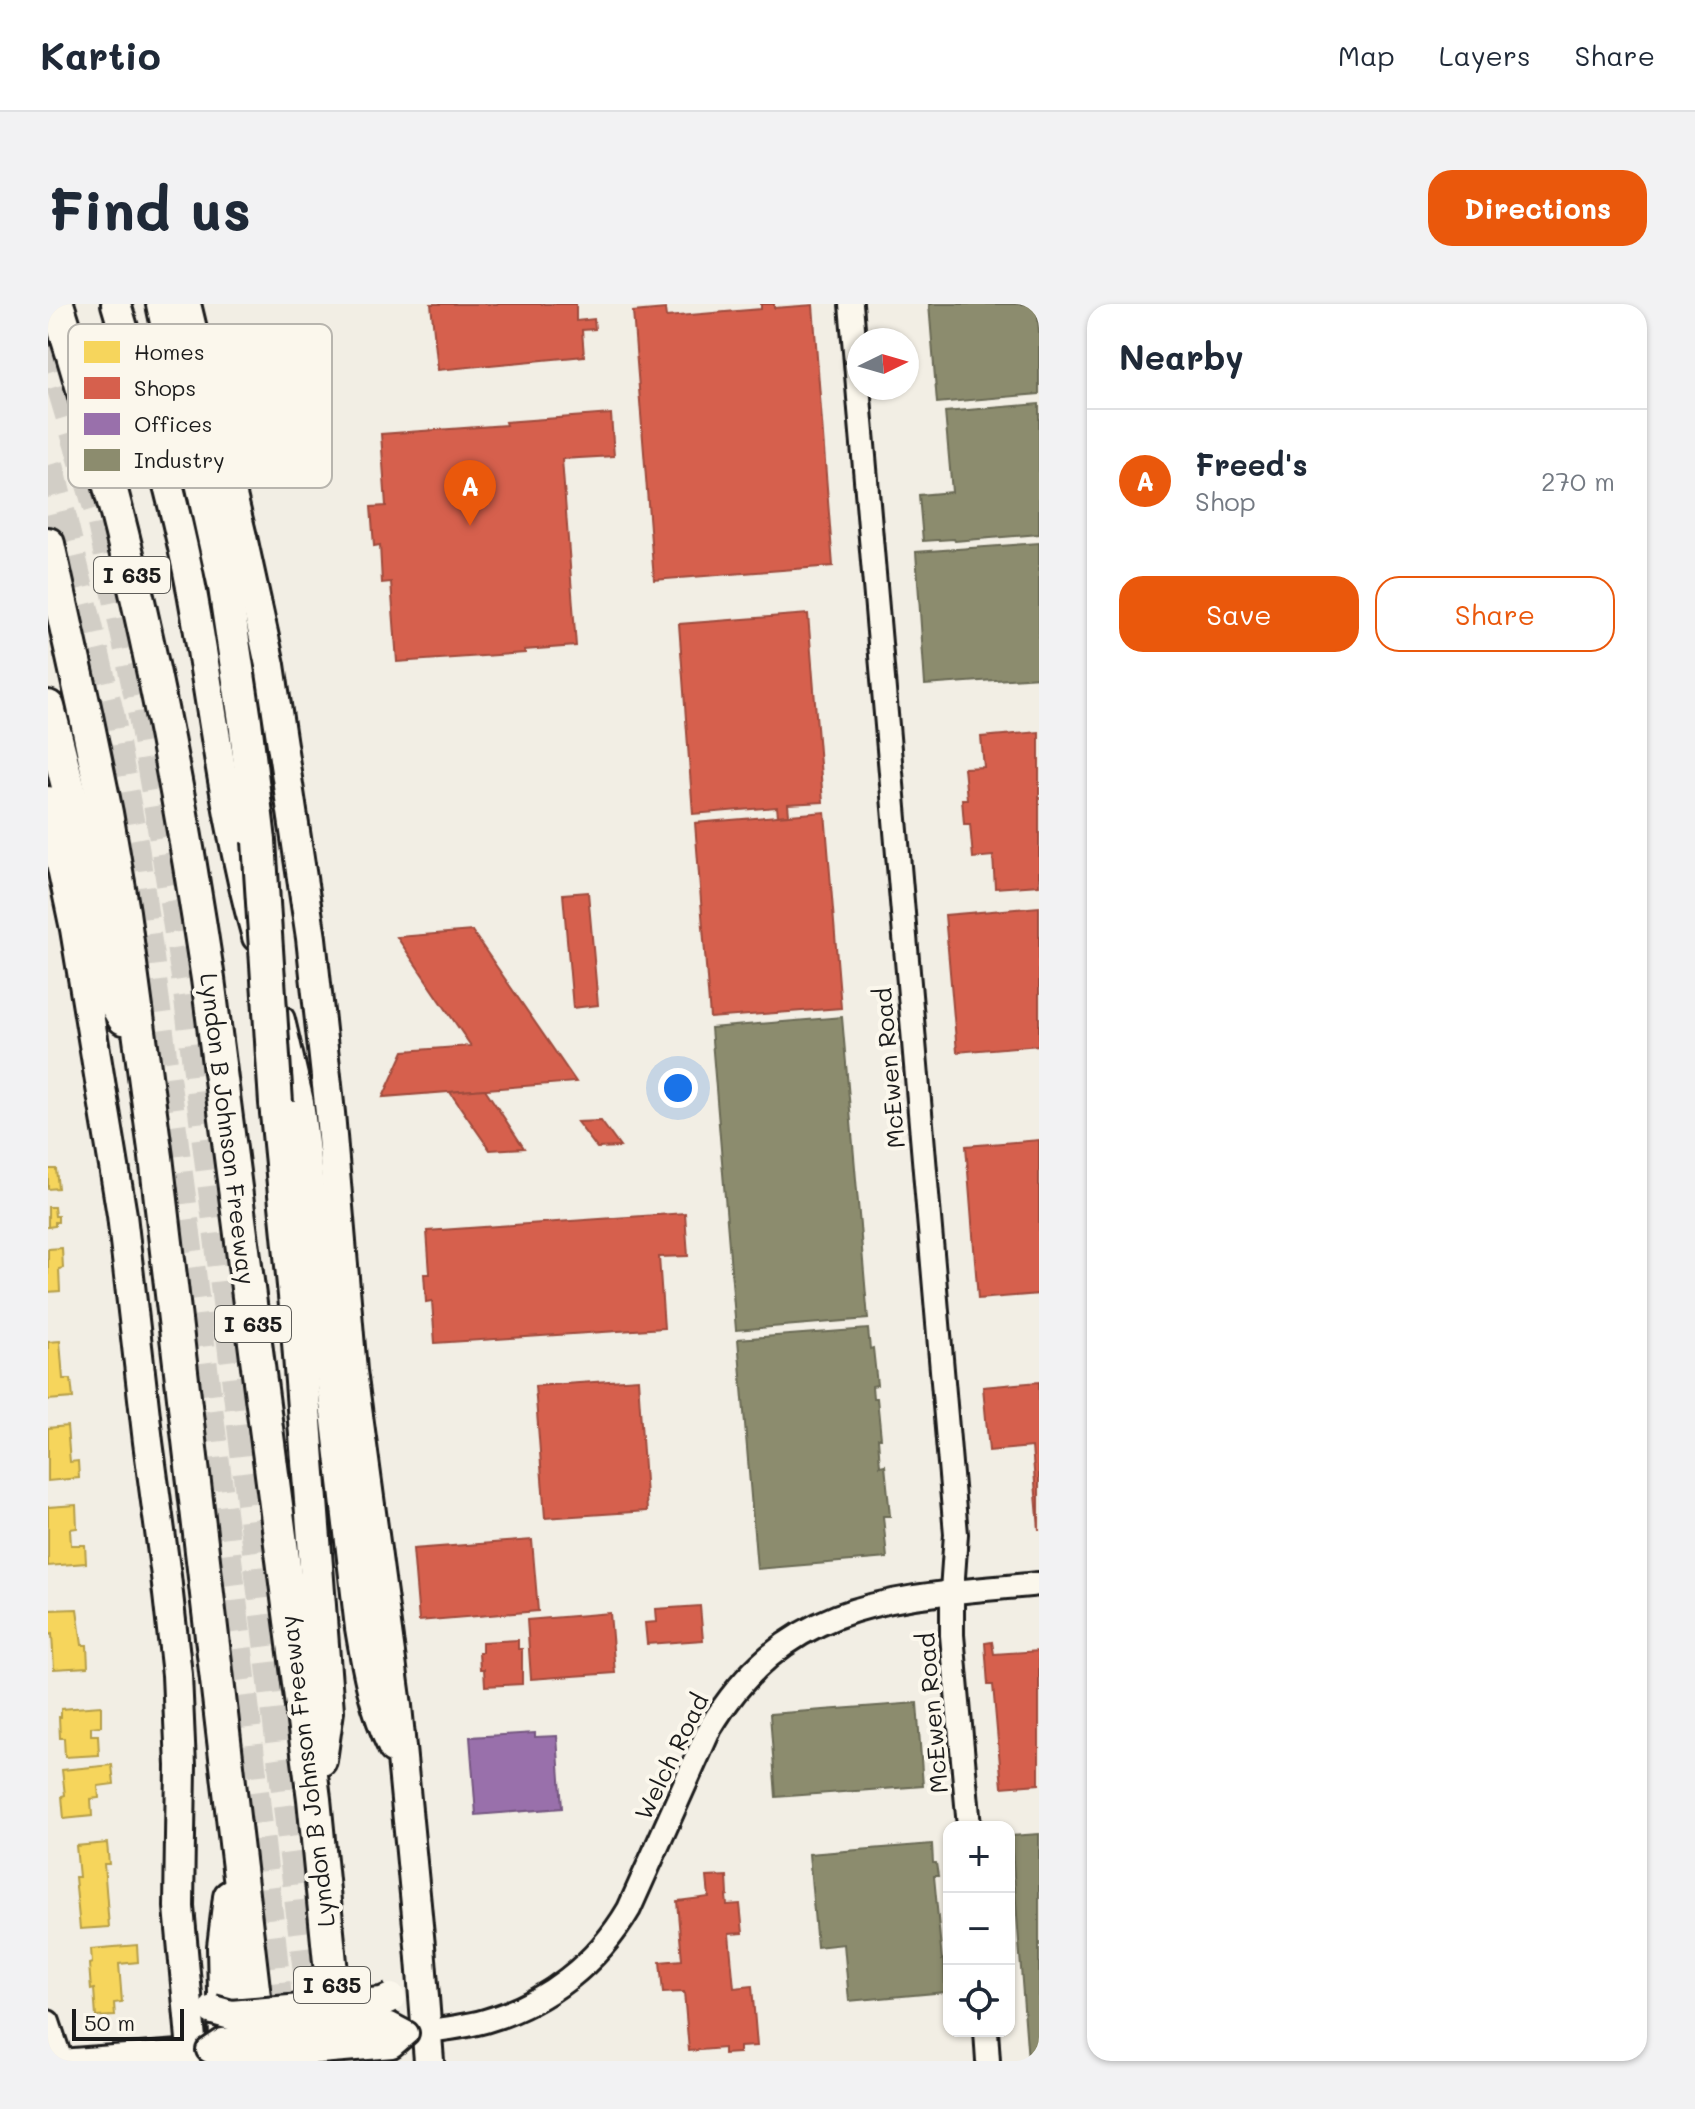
<!DOCTYPE html>
<meta charset="utf-8">
<style>
body{margin:0;font-family:Mali,sans-serif;background:#f2f2f3;color:#1f2937}
.controls{position:absolute;right:24px;bottom:24px;display:grid;overflow:hidden;border-radius:16px;box-shadow:0 2px 6px #0004}
.controls button{width:72px;height:72px;display:grid;place-items:center;padding:0;border:0;border-bottom:2px solid #e0e1e3;background:#fff;color:#1f2937;font:40px sans-serif}
.compass{position:absolute;left:799px;top:24px;width:72px;height:72px;border-radius:50%;background:#fff;box-shadow:0 2px 6px #0004;rotate:85deg}
.scale{position:absolute;left:24px;bottom:20px;width:112px;box-sizing:border-box;padding-left:8px;border:4px solid #1c1c1c;border-top:0;font-size:22px;line-height:28px;white-space:nowrap;color:#1c1c1c;-webkit-text-stroke:6px #fbf7ec;paint-order:stroke}
.you{position:absolute;left:630px;top:784px;width:28px;height:28px;margin:-20px;border:6px solid #fff;border-radius:50%;background:#1a73e8;box-shadow:0 0 0 12px #1a73e833}
.badge{display:grid;place-items:center;width:52px;height:52px;border-radius:50%;background:#ea580c;color:#fff;font-size:26px;font-weight:700}
.pin{position:absolute;translate:-50% -66px;filter:drop-shadow(0 2px 4px #0008)}
.pin::after{content:'';position:absolute;top:42px;width:28px;height:24px;background:inherit;clip-path:polygon(0 0,100% 0,50% 100%)}
.list{margin:0;padding:0;list-style:none}
h2{display:flex;justify-content:space-between;align-items:center;height:104px;margin:0;padding:0 32px;font-size:34px}
h2 small{font-size:26px;font-weight:400;color:#747a83}
.list li{display:grid;grid-template-columns:52px 1fr auto;gap:24px;align-items:center;box-sizing:border-box;height:144px;padding:0 32px;border-top:2px solid #e0e1e3}
.list b{display:block;font-size:30px;white-space:nowrap}
.list p{margin:0;font-size:26px;white-space:nowrap;color:#747a83}
.list em{font-size:26px;font-style:normal;color:#747a83}
.actions{display:flex;gap:16px;padding:24px 32px}
.actions a{flex:1;padding:18px 0;border:2px solid #ea580c;border-radius:24px;text-align:center;font-size:28px;color:#ea580c}
.actions .main{background:#ea580c;color:#fff}
.icon{flex:none;width:44px;height:44px;fill:none;stroke:currentColor;stroke-width:2;stroke-linecap:round;stroke-linejoin:round}
.map{position:relative;flex:none;width:991px;height:1757px;overflow:hidden;border-radius:24px}
header{display:flex;align-items:center;gap:48px;box-sizing:border-box;height:112px;padding:0 40px;background:#fff;border-bottom:2px solid #e0e1e3}
header strong{font-size:38px}
nav{display:flex;gap:44px;margin-inline-start:auto;font-size:28px}
.intro{display:flex;align-items:center;justify-content:space-between;box-sizing:border-box;height:192px;padding:0 48px}
h1{margin:0;font-size:56px}
.button{padding:20px 36px;border-radius:24px;background:#ea580c;color:#fff;font-size:28px;font-weight:700}
main{display:flex;gap:48px;padding:0 48px}
aside{flex:1;background:#fff;border-radius:24px;box-shadow:0 2px 6px #0004}
.map>svg:first-child{display:block}
.homes{fill:#f6d55c;stroke:#b59e49;stroke-width:2}
.shops{fill:#d6604d;stroke:#9e4c3e;stroke-width:2}
.offices{fill:#9970ab;stroke:#745780;stroke-width:2}
.industry{fill:#8c8c6e;stroke:#6a6a55;stroke-width:2}
.lines{fill:none;stroke-linecap:round;stroke-linejoin:round}
.highway-tunnel{stroke:#d2cec6;stroke-width:32;stroke-dasharray:32 16;stroke-linecap:butt}
.minor-casing{stroke:#1c1c1c;stroke-width:28}
.major-casing{stroke:#1c1c1c;stroke-width:34}
.highway-casing{stroke:#1c1c1c;stroke-width:38}
.minor{stroke:#fbf7ec;stroke-width:22}
.major{stroke:#fbf7ec;stroke-width:28}
.highway{stroke:#fbf7ec;stroke-width:32}
.minor-bridge-casing{stroke:#1c1c1c;stroke-width:28;stroke-linecap:butt}
.major-bridge-casing{stroke:#1c1c1c;stroke-width:34;stroke-linecap:butt}
.highway-bridge-casing{stroke:#1c1c1c;stroke-width:38;stroke-linecap:butt}
.minor-bridge{stroke:#fbf7ec;stroke-width:22}
.major-bridge{stroke:#fbf7ec;stroke-width:28}
.highway-bridge{stroke:#fbf7ec;stroke-width:32}
.labels{text-anchor:middle;stroke-width:8;stroke-linejoin:round;paint-order:stroke}
.shield{fill:#fbf7ec;stroke:#5f5e5a;stroke-width:2}
.shield-label{font-size:22px;font-weight:bold;fill:#1c1c1c}
.street-label{font-size:24px;fill:#1c1c1c;stroke:#fbf7ec}
.key{fill:#fbf7ec;stroke:#b8b5ae;stroke-width:2}
.key-label{font-size:22px;fill:#1c1c1c}
</style>
<header>
<strong>Kartio</strong>
<nav><a>Map</a><a>Layers</a><a>Share</a></nav>
</header>
<div class="intro"><h1>Find us</h1><a class="button">Directions</a></div>
<main>
<div class="map">
<svg width="991" height="1757" viewBox="0 0 991 1757">
<rect width="100%" height="100%" fill="#f2eee4"/>
<filter id="ink" filterUnits="userSpaceOnUse"><feTurbulence type="fractalNoise" baseFrequency=".0125" numOctaves="2"/><feDisplacementMap in="SourceGraphic" scale="16" xChannelSelector="R" yChannelSelector="G"/><feConvolveMatrix kernelMatrix="1 2 1 2 8 2 1 2 1" color-interpolation-filters="sRGB"/></filter>
<g filter="url(#ink)">
<g class="homes">
<polygon points="0,865 8,865 10,884 0,885"/>
<polygon points="0,903 6,903 7,912 10,912 10,918 7,918 7,922 0,923"/>
<polygon points="14,944 15,964 11,965 12,987 0,988 0,945"/>
<polygon points="12,1037 15,1075 23,1075 25,1094 0,1096 0,1038"/>
<polygon points="19,1122 22,1158 30,1157 31,1174 0,1177 0,1124"/>
<polygon points="28,1201 29,1224 22,1225 23,1241 37,1241 38,1259 0,1262 0,1203"/>
<polygon points="29,1305 34,1341 39,1341 40,1363 6,1365 4,1330 0,1331 0,1306"/>
<polygon points="53,1402 53,1422 43,1423 43,1431 50,1431 51,1451 17,1453 16,1434 12,1434 11,1413 13,1413 13,1405"/>
<polygon points="64,1461 66,1480 50,1482 51,1494 43,1495 44,1512 16,1515 14,1492 17,1491 14,1466"/>
<polygon points="59,1539 61,1560 56,1560 61,1623 32,1625 27,1573 31,1573 28,1542"/>
<polygon points="89,1641 90,1658 71,1660 74,1698 66,1699 67,1712 48,1713 46,1685 43,1686 41,1660 44,1659 43,1645"/>
</g>
<g class="shops">
<polygon points="383,0 528,0 528,17 546,15 547,25 534,26 536,52 390,66"/>
<polygon points="713,0 726,0 726,4 765,1 785,262 606,276 585,8 617,5 618,13 713,5"/>
<polygon points="563,110 566,152 514,155 528,342 476,346 477,349 349,358 343,278 334,279 332,241 326,242 323,203 338,202 333,130 458,121 457,118"/>
<polygon points="760,310 775,498 740,500 741,511 730,512 729,503 645,510 631,320"/>
<polygon points="991,428 991,581 947,584 945,552 925,554 922,520 916,520 914,495 919,495 916,464 936,463 933,433"/>
<polygon points="777,508 793,704 662,714 647,519"/>
<polygon points="540,588 550,701 525,704 515,590"/>
<polygon points="991,603 991,741 909,748 897,611"/>
<polygon points="424,627 528,778 335,793 356,747 423,742 349,633"/>
<polygon points="437,785 476,844 442,846 402,788"/>
<polygon points="553,817 572,843 549,844 529,818"/>
<polygon points="991,836 991,990 930,995 918,842"/>
<polygon points="637,909 640,952 611,953 616,1024 387,1039 384,997 378,998 376,970 382,970 379,927"/>
<polygon points="590,1075 599,1207 497,1214 487,1082"/>
<polygon points="991,1078 991,1226 984,1143 941,1147 935,1083"/>
<polygon points="484,1236 490,1307 371,1317 365,1245"/>
<polygon points="652,1302 655,1336 599,1340 597,1319 609,1318 608,1305"/>
<polygon points="562,1309 567,1369 483,1375 479,1316"/>
<polygon points="470,1336 470,1345 474,1345 474,1380 437,1382 436,1365 432,1365 431,1348 434,1348 434,1338"/>
<polygon points="944,1338 946,1350 991,1347 991,1480 954,1483 945,1381 940,1381 937,1339"/>
<polygon points="679,1572 680,1591 678,1592 679,1601 692,1600 695,1629 681,1630 686,1684 704,1682 709,1742 691,1743 691,1749 676,1750 676,1744 641,1747 636,1688 615,1689 612,1658 634,1656 629,1597 661,1593 659,1573"/>
</g>
<polygon class="offices" points="487,1429 487,1433 509,1432 514,1504 428,1511 422,1433"/>
<g class="industry">
<polygon points="881,0 989,0 991,29 991,90 889,99"/>
<polygon points="991,100 991,230 907,237 906,235 875,237 871,191 904,188 897,108"/>
<polygon points="991,239 991,373 877,381 868,248"/>
<polygon points="794,713 820,1015 688,1026 663,724"/>
<polygon points="820,1025 822,1045 825,1044 829,1081 824,1082 825,1094 829,1094 833,1134 830,1134 832,1162 837,1161 842,1212 835,1212 839,1254 709,1265 690,1035"/>
<polygon points="869,1399 875,1482 728,1493 722,1410"/>
<polygon points="991,1530 991,1757 980,1757 963,1532"/>
<polygon points="884,1540 885,1559 888,1559 890,1572 886,1572 894,1656 896,1655 897,1688 801,1697 796,1640 769,1643 761,1550"/>
</g>
<g class="lines">
<g class="highway-tunnel">
<polyline points="0,35 53,210 96,412 119,547 140,680 175,957 269,1734"/>
<polyline points="0,161 61,413 86,549 141,960 182,1287 222,1635 232,1735"/>
</g>
<g class="minor-casing">
<g id="minor">
<polyline points="803,0 908,1230 904,1287 904,1331 921,1523"/>
<polyline points="0,1718 13,1757"/>
<polyline points="938,1727 940,1757"/>
<path d="M363,1729C388,1726 412,1724 437,1717C497,1700 549,1660 581,1605L662,1424C743,1290 852,1294 991,1280"/>
<polyline points="12,1757 158,1746"/>
</g>
</g>
<g class="major-casing">
<g id="major">
<path d="M68,0C96,95 126,190 144,288C165,403 177,520 209,633"/>
<polyline points="138,0 194,233 222,361 263,634 282,809 304,1067 349,1402 372,1642 381,1757"/>
<polyline points="0,497 27,625 74,911 100,1138 118,1272 129,1371 133,1462 131,1603 145,1757"/>
<path d="M232,716L251,798L258,857L312,1324C319,1366 326,1405 345,1444"/>
</g>
</g>
<g class="highway-casing">
<g id="highway">
<path d="M9,0C80,220 126,447 160,675L266,1495L289,1730"/>
<polyline points="115,0 177,283 197,417 211,537"/>
<polyline points="0,240 38,412 58,509 75,608 108,853 211,1736"/>
<polyline points="0,403 35,541 64,693 76,714"/>
<polyline points="228,799 249,1012 279,1407 272,1456"/>
<polyline points="178,1738 176,1643 182,1593"/>
</g>
</g>
<use href="#minor" class="minor"/>
<use href="#major" class="major"/>
<use href="#highway" class="highway"/>
<g class="minor-bridge-casing">
<polygon id="minor-bridge" points="342,1720 359,1729 344,1742 177,1756 160,1746 175,1736"/>
</g>
<g class="major-bridge-casing">
<polyline id="major-bridge" points="165,1706 183,1711 334,1698 343,1694"/>
</g>
<g class="highway-bridge-casing">
<polyline id="highway-bridge" points="211,537 228,799"/>
</g>
<use href="#minor-bridge" class="minor-bridge"/>
<use href="#major-bridge" class="major-bridge"/>
<use href="#highway-bridge" class="highway-bridge"/>
</g>
</g>
<g class="labels">
<g class="shield">
<rect x="46" y="253" width="76" height="36" rx="6"/>
<rect x="167" y="1002" width="76" height="36" rx="6"/>
<rect x="246" y="1663" width="76" height="36" rx="6"/>
</g>
<g class="shield-label">
<text x="84" y="279">I 635</text>
<text x="205" y="1028">I 635</text>
<text x="284" y="1689">I 635</text>
</g>
<g class="street-label">
<text transform="translate(842 764) rotate(-95)" y="8">McEwen Road</text>
<text transform="translate(179 825) rotate(83)" y="8">Lyndon B Johnson Freeway</text>
<text transform="translate(885 1409) rotate(-95)" y="8">McEwen Road</text>
<text transform="translate(624 1453) rotate(-64)" y="8">Welch Road</text>
<text transform="translate(260 1467) rotate(-97)" y="8">Lyndon B Johnson Freeway</text>
</g>
</g>
<rect x="20" y="20" width="264" height="164" rx="12" class="key"/>
<rect x="36" y="37" width="36" height="22" fill="#f6d55c"/>
<rect x="36" y="73" width="36" height="22" fill="#d6604d"/>
<rect x="36" y="109" width="36" height="22" fill="#9970ab"/>
<rect x="36" y="145" width="36" height="22" fill="#8c8c6e"/>
<g class="key-label">
<text x="86" y="56">Homes</text>
<text x="86" y="92">Shops</text>
<text x="86" y="128">Offices</text>
<text x="86" y="164">Industry</text>
</g>
</svg>
<div class="controls">
<button>+</button>
<button>−</button>
<button><svg class="icon" aria-label="locate" viewBox="0 0 24 24"><circle cx="12" cy="12" r="6"/><path d="M12 2v4M12 18v4M2 12h4M18 12h4"/></svg></button>
</div>
<svg class="compass" viewBox="-18 -18 36 36"><path d="M0-13l5 13h-10z" fill="#e53935"/><path d="M0 13l5-13h-10z" fill="#747a83"/></svg>
<div class="scale">50 m</div>
<div class="you"></div>
<div class="pin badge" style="left:422px;top:222px">A</div>
</div>
<aside>
<h2>Nearby<small></small></h2>
<ul class="list">
<li><span class="badge">A</span><div><b>Freed's</b><p>Shop</p></div><em>270 m</em></li>
</ul>
<div class="actions"><a class="main">Save</a><a>Share</a></div>
</aside>
</main>
